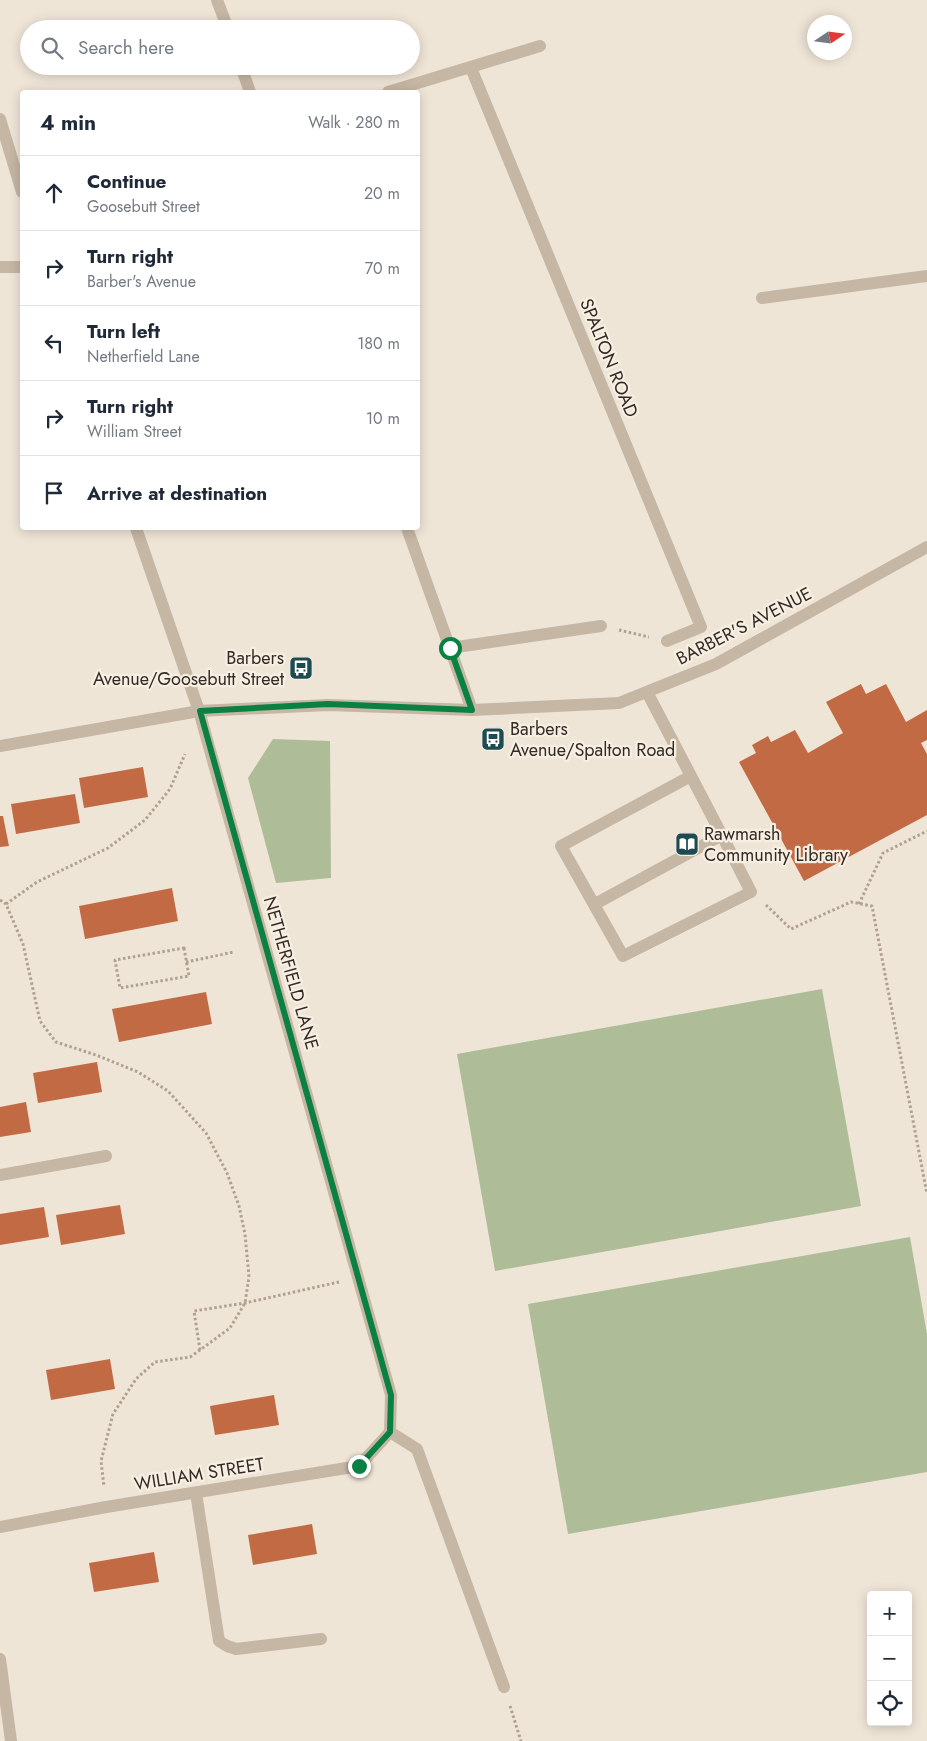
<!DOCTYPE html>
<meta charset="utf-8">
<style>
body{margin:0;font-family:Jost,sans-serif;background:#f6f6f7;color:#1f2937}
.controls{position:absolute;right:15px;bottom:15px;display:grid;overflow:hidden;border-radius:5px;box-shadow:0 2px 12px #0003}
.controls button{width:45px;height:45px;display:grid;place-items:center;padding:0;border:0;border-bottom:1px solid #e0e1e3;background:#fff;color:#1f2937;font:25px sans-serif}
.compass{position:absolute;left:807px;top:15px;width:45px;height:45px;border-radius:50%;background:#fff;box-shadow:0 2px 12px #0003;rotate:77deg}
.stop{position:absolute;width:15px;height:15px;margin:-11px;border:4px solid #0b8043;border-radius:50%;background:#fff}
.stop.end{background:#0b8043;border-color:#fff;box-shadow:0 1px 5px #0008}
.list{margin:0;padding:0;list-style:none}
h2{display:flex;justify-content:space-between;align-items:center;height:65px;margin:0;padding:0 20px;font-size:21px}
h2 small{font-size:16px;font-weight:400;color:#747a83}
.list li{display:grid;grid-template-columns:32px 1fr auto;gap:15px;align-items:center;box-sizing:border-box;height:75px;padding:0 20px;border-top:1px solid #e0e1e3}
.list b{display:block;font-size:19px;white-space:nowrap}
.list p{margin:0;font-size:16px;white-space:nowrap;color:#747a83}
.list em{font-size:16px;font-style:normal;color:#747a83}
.icon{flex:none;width:28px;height:28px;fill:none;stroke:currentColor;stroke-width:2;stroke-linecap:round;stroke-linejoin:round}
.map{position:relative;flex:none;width:927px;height:1741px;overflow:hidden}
.search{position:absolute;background:#fff;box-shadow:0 2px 12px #0003;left:20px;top:20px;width:400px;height:55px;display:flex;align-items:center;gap:12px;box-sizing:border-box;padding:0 18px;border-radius:28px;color:#747a83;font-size:19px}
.panel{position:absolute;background:#fff;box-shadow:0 2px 12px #0003;left:20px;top:90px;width:400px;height:440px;border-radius:5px}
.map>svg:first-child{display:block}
.green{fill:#aebd98}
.building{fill:#c16a44}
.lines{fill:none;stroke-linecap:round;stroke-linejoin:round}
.path{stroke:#b2a08e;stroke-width:3;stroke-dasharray:2.5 2.5;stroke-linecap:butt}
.minor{stroke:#c6b6a4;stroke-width:12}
.route{stroke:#0b8043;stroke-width:6}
.labels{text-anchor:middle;stroke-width:4.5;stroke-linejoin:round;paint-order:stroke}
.street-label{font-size:18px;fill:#322a25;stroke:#f8efe3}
.poi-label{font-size:18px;fill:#322a25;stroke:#f8efe3;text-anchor:start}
</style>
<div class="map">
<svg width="927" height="1741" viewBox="0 0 927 1741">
<rect width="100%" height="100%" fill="#efe5d7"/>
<g class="green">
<polygon points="273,739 330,741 331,878 276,883 248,778"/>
<polygon points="822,989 861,1206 495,1271 457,1054"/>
<polygon points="910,1237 927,1334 927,1472 568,1534 528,1304"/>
</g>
<g class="building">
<polygon points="861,684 866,694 886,684 906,722 927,710 927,740 921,743 927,754 927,815 804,881 739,762 756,753 752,745 768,736 771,742 795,730 808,753 843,733 826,702"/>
<polygon points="143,767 148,797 84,808 79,778"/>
<polygon points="75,794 80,823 16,834 11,804"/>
<polygon points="0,816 3,816 9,846 0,847"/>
<polygon points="172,888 178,921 85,939 79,906"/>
<polygon points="206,992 212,1024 119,1042 112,1009"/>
<polygon points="97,1062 102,1092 38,1103 33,1073"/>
<polygon points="26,1102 31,1132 0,1137 0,1107"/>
<polygon points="120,1205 125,1234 61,1245 56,1215"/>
<polygon points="44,1207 49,1237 0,1245 0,1214"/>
<polygon points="110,1359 115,1389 51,1400 46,1370"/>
<polygon points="274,1395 279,1425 215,1435 210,1406"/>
<polygon points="312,1524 317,1554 253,1565 248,1535"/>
<polygon points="154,1552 159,1582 94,1592 89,1563"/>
</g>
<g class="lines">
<g class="path">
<polyline points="619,630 649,637"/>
<polyline points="0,900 6,904 23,944 40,1021 56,1042 96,1055 138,1072 168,1091 206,1133 227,1173 239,1206 245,1234 249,1277 245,1303 230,1328 200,1350 190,1357 155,1362 136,1379 113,1414 101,1461 104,1487"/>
<polyline points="6,904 37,882 108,848 145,820 170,789 185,754"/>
<polyline points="859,904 883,853 927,831"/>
<polyline points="766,905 791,929 851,902 872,906 927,1194"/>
<polygon points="184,948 189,976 120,988 115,960"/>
<polyline points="186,962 234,952"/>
<polyline points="200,1350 194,1311 245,1303 339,1282"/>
<polyline points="510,1706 521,1741"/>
</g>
<g class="minor">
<polyline points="217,0 228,29"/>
<polyline points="241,66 250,92"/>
<polyline points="471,68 701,627 667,641"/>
<polyline points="388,92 540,46"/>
<polyline points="0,119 22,192"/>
<polyline points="0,267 22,267"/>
<polyline points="762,298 927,276"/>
<polyline points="136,528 199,711 391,1395 390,1432"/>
<polyline points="407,528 472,710"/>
<polyline points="450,648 601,626"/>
<path d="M647,692C682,759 717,825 751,892L623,956L561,846L691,776"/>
<polyline points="0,746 199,711 328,705 472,710 619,703 716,664 927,547"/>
<polyline points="595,904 722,835"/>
<polyline points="0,1175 106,1156"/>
<polyline points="390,1432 417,1449 504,1687"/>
<polyline points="196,1493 219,1641 227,1646 236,1649 321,1639"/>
<polyline points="0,1527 106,1507 359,1466 390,1432"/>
<polyline points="0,1659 11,1741"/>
</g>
</g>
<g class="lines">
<polyline class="route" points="359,1466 390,1432 391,1395 200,711 328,704 472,710 450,648"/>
</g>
<defs>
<g id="bus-square" transform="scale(1.25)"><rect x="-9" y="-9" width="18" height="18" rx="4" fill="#1d4b51" stroke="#f8efe3"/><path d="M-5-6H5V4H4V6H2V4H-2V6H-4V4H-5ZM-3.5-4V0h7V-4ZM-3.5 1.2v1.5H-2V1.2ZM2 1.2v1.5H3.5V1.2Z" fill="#fff"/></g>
<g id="library-square" transform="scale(1.25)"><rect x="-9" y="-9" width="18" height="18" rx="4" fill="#1d4b51" stroke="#f8efe3"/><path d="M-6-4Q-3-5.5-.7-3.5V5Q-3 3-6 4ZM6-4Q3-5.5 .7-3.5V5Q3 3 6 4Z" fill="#fff"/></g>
</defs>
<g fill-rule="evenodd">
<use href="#bus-square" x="301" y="668"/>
<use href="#bus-square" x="493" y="739"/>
<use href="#library-square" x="687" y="844"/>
</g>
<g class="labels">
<g class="street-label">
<text transform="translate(609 358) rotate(68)" y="6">SPALTON ROAD</text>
<text transform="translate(744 626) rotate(-27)" y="6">BARBER'S AVENUE</text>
<text transform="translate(291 973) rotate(74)" y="6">NETHERFIELD LANE</text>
<text transform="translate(199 1474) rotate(-9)" y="6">WILLIAM STREET</text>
</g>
<g class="poi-label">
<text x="284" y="664" text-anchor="end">Barbers<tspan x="284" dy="21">Avenue/Goosebutt Street</tspan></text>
<text x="510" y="735">Barbers<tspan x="510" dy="21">Avenue/Spalton Road</tspan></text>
<text x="704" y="840">Rawmarsh<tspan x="704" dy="21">Community Library</tspan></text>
</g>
</g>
</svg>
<div class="controls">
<button>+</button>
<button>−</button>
<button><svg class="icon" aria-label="locate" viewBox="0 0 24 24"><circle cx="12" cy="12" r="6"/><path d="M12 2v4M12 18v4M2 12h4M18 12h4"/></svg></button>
</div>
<svg class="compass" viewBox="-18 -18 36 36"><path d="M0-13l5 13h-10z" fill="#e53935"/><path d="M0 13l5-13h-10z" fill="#747a83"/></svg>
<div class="stop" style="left:450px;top:648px"></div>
<div class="stop end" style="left:359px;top:1466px"></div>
<div class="search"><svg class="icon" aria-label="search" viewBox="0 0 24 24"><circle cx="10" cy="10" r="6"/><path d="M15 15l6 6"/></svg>Search here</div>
<section class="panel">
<h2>4 min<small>Walk · 280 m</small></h2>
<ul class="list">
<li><svg class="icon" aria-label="ahead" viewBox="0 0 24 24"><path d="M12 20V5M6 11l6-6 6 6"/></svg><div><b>Continue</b><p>Goosebutt Street</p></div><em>20 m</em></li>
<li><svg class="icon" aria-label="right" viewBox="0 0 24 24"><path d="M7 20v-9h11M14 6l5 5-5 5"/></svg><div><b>Turn right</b><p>Barber's Avenue</p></div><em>70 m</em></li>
<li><svg class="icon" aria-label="left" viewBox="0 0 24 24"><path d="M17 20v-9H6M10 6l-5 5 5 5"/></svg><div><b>Turn left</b><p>Netherfield Lane</p></div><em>180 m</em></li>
<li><svg class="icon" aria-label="right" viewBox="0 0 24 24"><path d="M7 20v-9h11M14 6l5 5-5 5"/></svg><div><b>Turn right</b><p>William Street</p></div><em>10 m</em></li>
<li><svg class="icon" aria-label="arrive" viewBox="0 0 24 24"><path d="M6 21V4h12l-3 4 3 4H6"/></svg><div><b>Arrive at destination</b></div></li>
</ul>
</section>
</div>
